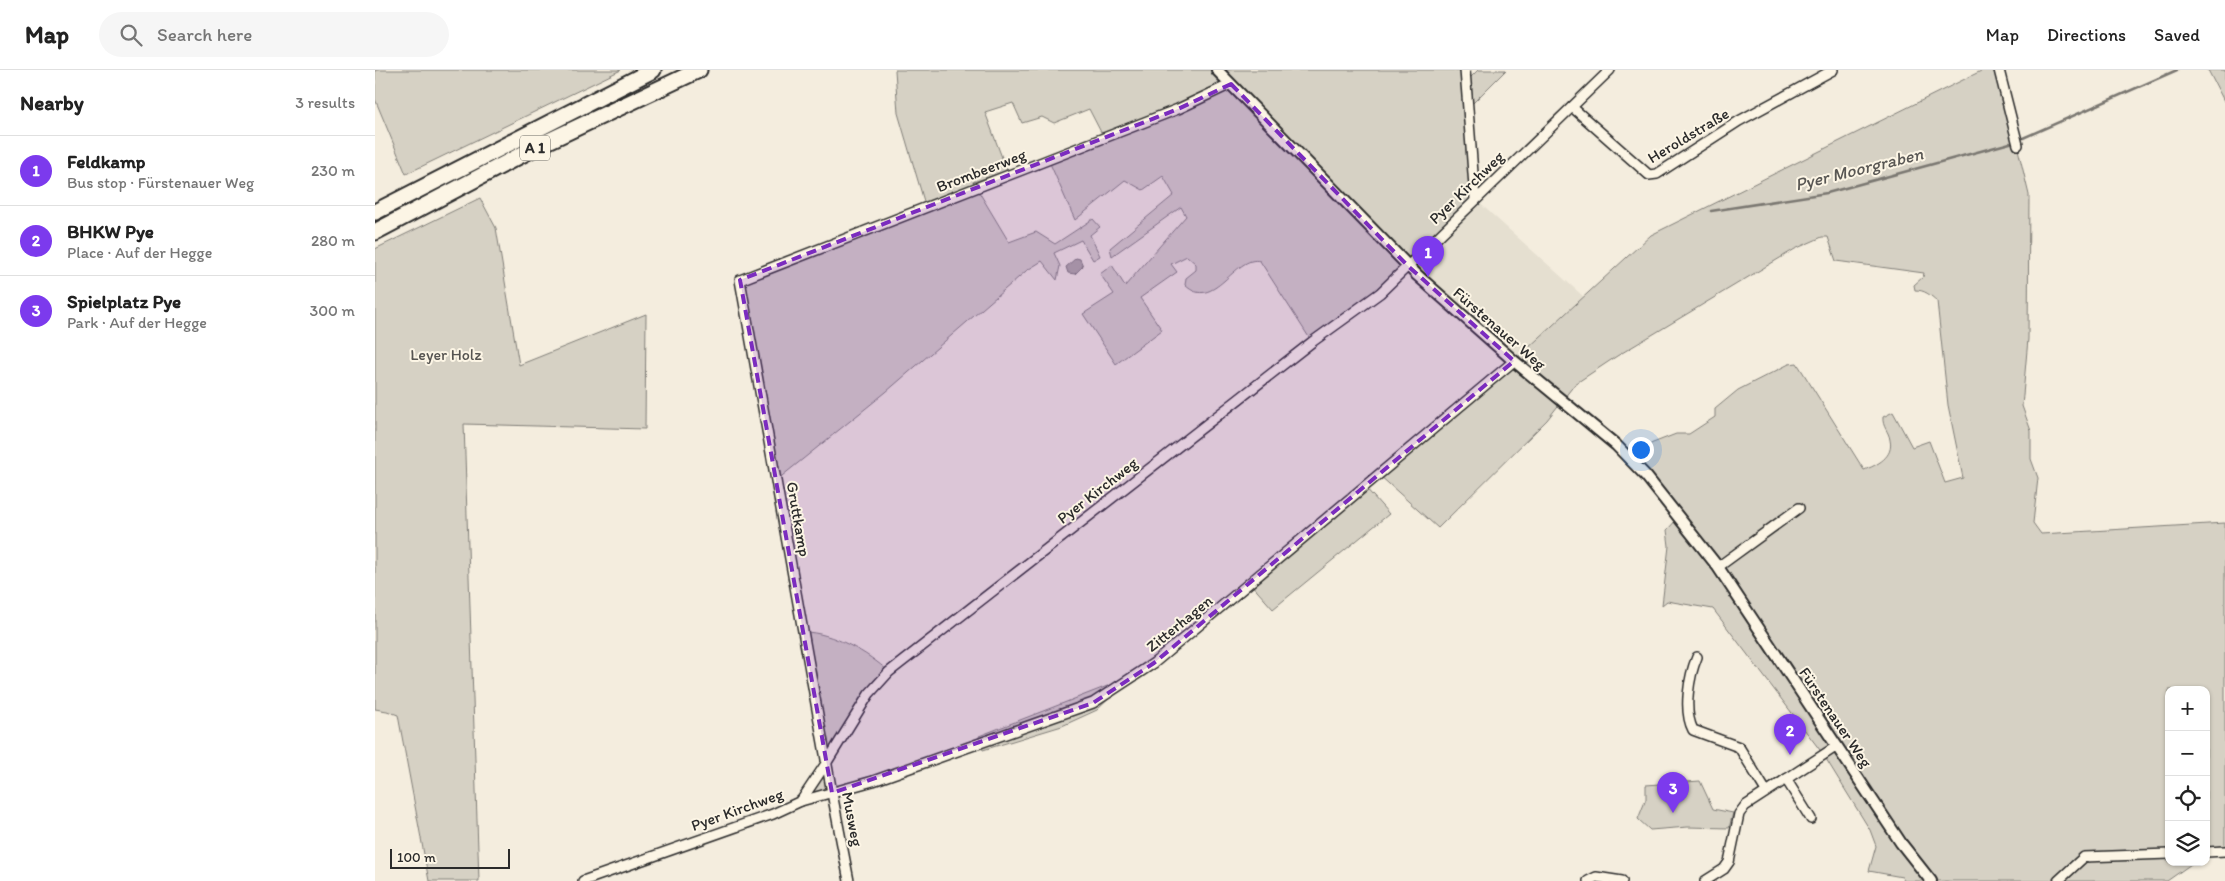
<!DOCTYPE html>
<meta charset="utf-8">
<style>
body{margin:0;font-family:Itim,sans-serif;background:#f6f6f6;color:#222}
.controls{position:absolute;right:15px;bottom:15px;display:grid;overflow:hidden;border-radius:10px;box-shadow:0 1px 4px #0004}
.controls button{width:45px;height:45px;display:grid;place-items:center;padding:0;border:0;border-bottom:1px solid #e0e0e0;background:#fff;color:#222;font:25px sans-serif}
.scale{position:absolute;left:15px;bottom:12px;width:120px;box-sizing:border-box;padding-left:5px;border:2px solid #2b2b2b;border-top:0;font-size:14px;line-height:18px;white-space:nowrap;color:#2b2b2b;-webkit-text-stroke:4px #fcf5e5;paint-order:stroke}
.you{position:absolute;left:1265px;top:379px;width:18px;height:18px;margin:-12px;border:4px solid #fff;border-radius:50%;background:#1a73e8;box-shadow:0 0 0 8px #1a73e833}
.badge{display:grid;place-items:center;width:32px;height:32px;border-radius:50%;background:#7c3aed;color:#fff;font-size:16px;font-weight:700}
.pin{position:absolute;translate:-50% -41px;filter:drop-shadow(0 1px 2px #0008)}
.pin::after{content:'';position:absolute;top:26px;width:18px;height:15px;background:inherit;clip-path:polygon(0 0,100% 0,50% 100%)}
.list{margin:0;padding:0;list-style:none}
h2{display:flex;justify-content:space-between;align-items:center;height:65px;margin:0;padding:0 20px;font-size:21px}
h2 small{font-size:16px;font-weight:400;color:#767676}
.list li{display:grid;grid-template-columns:32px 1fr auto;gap:15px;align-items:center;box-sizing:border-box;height:70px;padding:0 20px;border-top:1px solid #e0e0e0}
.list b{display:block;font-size:19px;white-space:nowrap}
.list p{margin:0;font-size:16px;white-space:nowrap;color:#767676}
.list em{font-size:16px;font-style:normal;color:#767676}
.icon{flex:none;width:28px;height:28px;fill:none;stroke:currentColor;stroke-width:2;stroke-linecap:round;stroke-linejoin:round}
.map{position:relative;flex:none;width:1850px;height:811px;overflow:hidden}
header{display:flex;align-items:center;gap:30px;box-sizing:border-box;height:70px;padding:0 25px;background:#fff;border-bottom:1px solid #e0e0e0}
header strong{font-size:24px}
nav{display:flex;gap:28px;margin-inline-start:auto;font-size:18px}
.search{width:350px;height:45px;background:#f6f6f6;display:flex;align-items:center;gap:12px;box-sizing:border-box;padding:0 18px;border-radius:28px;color:#767676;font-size:19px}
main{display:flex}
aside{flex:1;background:#fff}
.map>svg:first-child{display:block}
.built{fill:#e5dfd0}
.green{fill:#d6d1c4;stroke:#807e78}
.water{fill:#afaaa0;stroke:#7a7771}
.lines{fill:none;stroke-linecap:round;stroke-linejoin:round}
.stream{stroke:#7a7771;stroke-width:2.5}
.minor-casing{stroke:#2b2b2b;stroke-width:12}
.tertiary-casing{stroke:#2b2b2b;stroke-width:14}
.motorway-casing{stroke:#2b2b2b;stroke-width:19}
.minor{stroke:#fcf5e5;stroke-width:9}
.tertiary{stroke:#fcf5e5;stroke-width:10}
.motorway{stroke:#fcf5e5;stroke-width:15}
.marked{fill:#7b2cbf;fill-opacity:0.2;stroke:#7b2cbf;stroke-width:4;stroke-dasharray:10 6;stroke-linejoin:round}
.labels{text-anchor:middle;stroke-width:4;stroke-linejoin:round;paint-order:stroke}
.shield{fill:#fcf5e5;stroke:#6a6863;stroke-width:1}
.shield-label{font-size:15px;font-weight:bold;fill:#2b2b2b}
.street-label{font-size:16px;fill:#2b2b2b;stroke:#fcf5e5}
.park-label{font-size:16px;fill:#565451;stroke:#fcf5e5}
.water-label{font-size:18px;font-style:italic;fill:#595754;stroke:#fcf5e5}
</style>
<header>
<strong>Map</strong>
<div class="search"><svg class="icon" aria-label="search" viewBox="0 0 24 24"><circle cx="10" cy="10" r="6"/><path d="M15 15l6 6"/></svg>Search here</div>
<nav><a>Map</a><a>Directions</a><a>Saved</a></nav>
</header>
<main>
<aside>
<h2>Nearby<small>3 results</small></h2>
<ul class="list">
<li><span class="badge">1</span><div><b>Feldkamp</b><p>Bus stop · Fürstenauer Weg</p></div><em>230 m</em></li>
<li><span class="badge">2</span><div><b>BHKW Pye</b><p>Place · Auf der Hegge</p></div><em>280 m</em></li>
<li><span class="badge">3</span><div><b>Spielplatz Pye</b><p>Park · Auf der Hegge</p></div><em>300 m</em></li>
</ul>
</aside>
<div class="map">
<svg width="1850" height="811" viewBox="0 0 1850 811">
<rect width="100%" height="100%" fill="#f4edde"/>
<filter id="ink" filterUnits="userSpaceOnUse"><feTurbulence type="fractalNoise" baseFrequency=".02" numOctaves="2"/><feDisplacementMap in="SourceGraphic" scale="10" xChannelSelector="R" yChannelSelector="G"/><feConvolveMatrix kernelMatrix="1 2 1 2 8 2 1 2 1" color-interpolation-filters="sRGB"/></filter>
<g filter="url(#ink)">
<polygon class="built" points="1100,129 1209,227 1139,291 1033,196"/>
<g class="green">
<polygon points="0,0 246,0 31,104 0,29"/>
<path d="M520,0H1090L1092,11L1103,0H1131L1093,38L1100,129L1028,202L937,272L885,191C860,184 839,243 810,215L811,208L821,200V194L812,186L796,194L802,202L765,228L787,260L741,294L708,244L739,224L725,204L737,195L750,216L811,146L806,137L737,186L735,178L799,125L788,106L768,120L750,110L700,150L673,89L729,68L714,39L679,53L667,47L647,53L638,33L610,42L632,101L598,112L634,172L661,162L680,174L718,149L725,157L715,165L725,186L718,190L706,170L679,183L685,196L682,210L667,191L651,201L511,322L402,410L367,212L551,138L523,43Z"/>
<path d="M1608,0H1624L1654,125L1653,269L1647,336L1656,361V389L1663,408L1658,453L1666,464L1850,453V776H1843L1831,784V620H1794V792H1819L1792,811H1529L1527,807L1494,801L1501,776L1495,760L1448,684L1338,539L1292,531L1287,535L1294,476L1292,460L1304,447L1254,389L1265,378L1301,364H1314L1340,347V339L1363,320L1414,294L1422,293L1489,400C1502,395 1519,387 1515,370C1514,361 1507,357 1508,347L1518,342L1537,377L1554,371L1570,413L1588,408L1573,335L1562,231C1555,225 1550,220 1540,220L1539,215L1548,207L1549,203L1461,191L1453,167H1447L1420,179L1242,286L1200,314L1172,350L1063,458L1004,405L990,417L1014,444L898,539L875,513L1139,291L1276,165Z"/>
<polygon points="1833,0 1850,0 1850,33"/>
<polygon points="105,128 121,158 144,295 271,244 270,359 89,354 104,811 54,811 23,645 12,641 0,639 0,179"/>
<path d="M429,562C456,562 494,583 514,602L453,692L457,723L426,731L452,692Z"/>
<polygon points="735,615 742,621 722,640 687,656 608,680 604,666"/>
<polygon points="1325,711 1338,739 1358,743 1354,758 1313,757 1275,760 1263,749 1271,729 1271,715"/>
</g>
<polygon class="water" points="701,188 705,189 708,196 700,204 693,203 691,197"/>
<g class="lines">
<g class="stream">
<polyline points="1648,68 1802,0"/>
<polyline points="1336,141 1452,123 1635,73"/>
</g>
<g class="minor-casing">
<g id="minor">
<polyline points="1090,0 1100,129"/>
<polyline points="1624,0 1643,75"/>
<polyline points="1197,37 1274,105 1282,104 1364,51 1458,0"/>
<polyline points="1343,497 1424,438"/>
<path d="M1322,587C1314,606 1308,641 1318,660L1364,677L1391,721"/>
<polyline points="1411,709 1436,749"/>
<polyline points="426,731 498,711 718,633 779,593 1139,291"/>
<polyline points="1831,782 1850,781"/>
<polyline points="208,811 398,744 426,731 452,692 494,624 514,602 937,272 1005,223 1235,0"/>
<polyline points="474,811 457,723 365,210 803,39 856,14"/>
<polyline points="1213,811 1221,807 1247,811"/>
<polyline points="1330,811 1349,799 1354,792 1364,744 1370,736 1462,676"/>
<polyline points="1683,811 1709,787 1794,784"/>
</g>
</g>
<g class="tertiary-casing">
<polyline id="tertiary" points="842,0 1042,205 1139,291 1241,375 1271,406 1343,497 1526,773 1556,811"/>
</g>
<g class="motorway-casing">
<g id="motorway">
<polyline points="0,142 278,0"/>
<polyline points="0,162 167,74 324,0"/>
</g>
</g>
<use href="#minor" class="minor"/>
<use href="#tertiary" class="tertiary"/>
<use href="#motorway" class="motorway"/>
</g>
</g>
<path class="marked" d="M856,14L1033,196L1139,291L779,593L718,633L457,723L365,210L803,39Z"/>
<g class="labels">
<rect class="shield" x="145" y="65.5" width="30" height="25" rx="4"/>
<g class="shield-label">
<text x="160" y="83">A 1</text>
</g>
<g class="street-label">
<text transform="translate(1313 65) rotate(-31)" y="6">Heroldstraße</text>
<text transform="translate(606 100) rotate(-21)" y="6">Brombeerweg</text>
<text transform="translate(1091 117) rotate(-44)" y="6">Pyer Kirchweg</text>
<text transform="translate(1125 258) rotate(41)" y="6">Fürstenauer Weg</text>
<text transform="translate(722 420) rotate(-38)" y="6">Pyer Kirchweg</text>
<text transform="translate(424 449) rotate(80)" y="6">Gruttkamp</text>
<text transform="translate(804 553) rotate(-39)" y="6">Zitterhagen</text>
<text transform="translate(1461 647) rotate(56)" y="6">Fürstenauer Weg</text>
<text transform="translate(362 739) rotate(-20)" y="6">Pyer Kirchweg</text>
<text transform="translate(478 749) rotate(79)" y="6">Musweg</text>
</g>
<g class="park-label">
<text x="71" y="290">Leyer Holz</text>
</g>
<g class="water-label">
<text transform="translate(1484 99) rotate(-14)" y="6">Pyer Moorgraben</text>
</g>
</g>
</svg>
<div class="controls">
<button>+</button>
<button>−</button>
<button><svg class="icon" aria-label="locate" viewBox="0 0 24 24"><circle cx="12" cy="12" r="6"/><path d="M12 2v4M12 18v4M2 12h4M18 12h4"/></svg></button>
<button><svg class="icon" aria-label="layers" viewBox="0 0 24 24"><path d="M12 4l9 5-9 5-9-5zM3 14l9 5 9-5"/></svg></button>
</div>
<div class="scale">100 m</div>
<div class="you"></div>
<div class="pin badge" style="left:1053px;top:207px">1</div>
<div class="pin badge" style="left:1415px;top:685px">2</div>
<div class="pin badge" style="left:1298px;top:743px">3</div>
</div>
</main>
